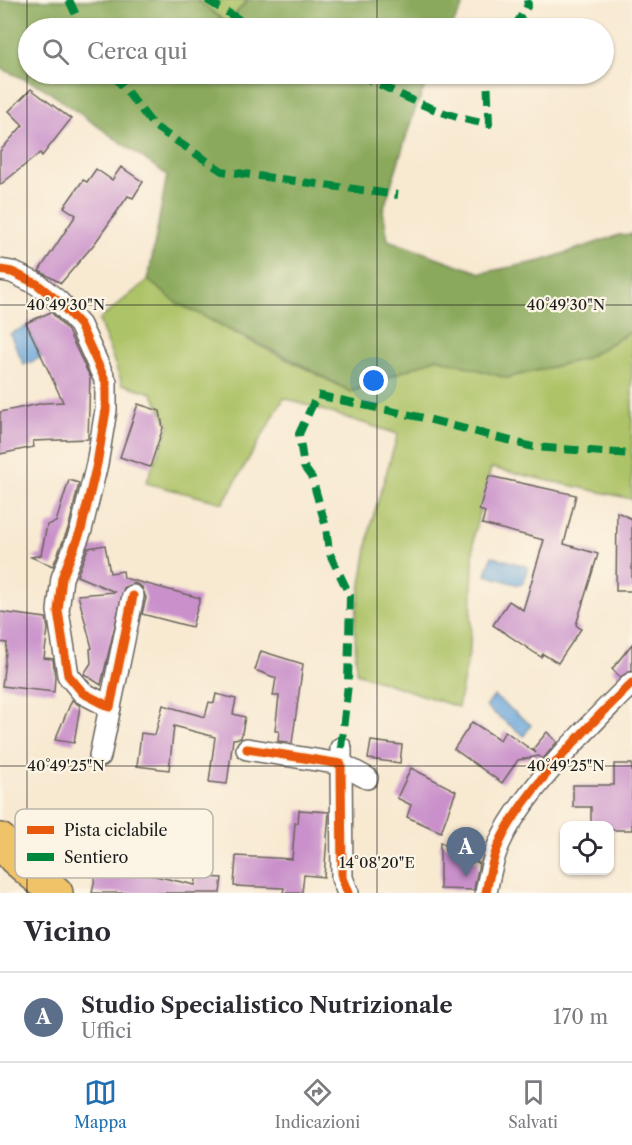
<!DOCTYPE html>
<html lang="it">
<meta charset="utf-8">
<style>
body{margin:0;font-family:"Libre Caslon Text",serif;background:#f2f2f3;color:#2b2b33}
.controls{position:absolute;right:18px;bottom:18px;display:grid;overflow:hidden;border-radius:12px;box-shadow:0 2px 4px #0004}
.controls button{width:54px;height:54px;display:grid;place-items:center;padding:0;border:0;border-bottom:2px solid #e1e1e2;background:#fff;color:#2b2b33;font:30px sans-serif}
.you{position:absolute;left:374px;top:381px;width:21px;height:21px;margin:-15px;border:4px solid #fff;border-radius:50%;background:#1a73e8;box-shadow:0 0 0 9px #1a73e833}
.badge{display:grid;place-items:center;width:39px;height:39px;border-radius:50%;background:#1f6fb2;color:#fff;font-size:20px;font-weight:700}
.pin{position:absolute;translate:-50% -50px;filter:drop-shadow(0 2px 3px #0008)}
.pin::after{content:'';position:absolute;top:32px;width:21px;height:18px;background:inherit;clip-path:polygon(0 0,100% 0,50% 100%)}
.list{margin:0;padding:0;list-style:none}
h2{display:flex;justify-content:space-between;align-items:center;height:78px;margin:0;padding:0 24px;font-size:26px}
h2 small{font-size:20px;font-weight:400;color:#7c7c81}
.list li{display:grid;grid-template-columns:39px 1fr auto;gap:18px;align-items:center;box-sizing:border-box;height:90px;padding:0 24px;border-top:2px solid #e1e1e2}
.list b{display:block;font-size:22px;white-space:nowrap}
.list p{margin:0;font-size:20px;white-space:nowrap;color:#7c7c81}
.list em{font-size:20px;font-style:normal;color:#7c7c81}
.icon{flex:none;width:33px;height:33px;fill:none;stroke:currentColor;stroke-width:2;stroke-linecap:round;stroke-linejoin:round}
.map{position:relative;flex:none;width:632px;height:893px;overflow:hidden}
.search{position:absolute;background:#fff;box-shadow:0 2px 4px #0004;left:18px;right:18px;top:18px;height:66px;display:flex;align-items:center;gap:15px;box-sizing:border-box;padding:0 21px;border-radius:33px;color:#7c7c81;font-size:22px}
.sheet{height:168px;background:#fff}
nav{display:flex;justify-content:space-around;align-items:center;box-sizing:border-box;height:84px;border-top:2px solid #e1e1e2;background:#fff;font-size:16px;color:#7c7c81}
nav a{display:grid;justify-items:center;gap:3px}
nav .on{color:#1f6fb2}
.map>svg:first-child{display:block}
.green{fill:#adc368;stroke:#647042;stroke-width:1.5}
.forest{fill:#8aa95c;stroke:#53623c;stroke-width:1.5}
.water{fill:#69a6db;stroke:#42617c;stroke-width:1.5}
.building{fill:#c990cb}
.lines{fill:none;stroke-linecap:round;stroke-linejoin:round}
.street-casing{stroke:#69645b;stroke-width:24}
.primary-casing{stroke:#69645b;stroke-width:36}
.street{stroke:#fff;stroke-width:21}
.primary{stroke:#f0c369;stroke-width:33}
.quiet{stroke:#00873e;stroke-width:8;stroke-dasharray:15 8;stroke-linecap:butt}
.cycleway-casing{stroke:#fcf5e5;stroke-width:13}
.cycleway{stroke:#e8590c;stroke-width:9}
.ticks{fill:none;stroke:#1c1c1c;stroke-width:1.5;stroke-opacity:0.45}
.key{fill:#fcf5e5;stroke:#b9b4a9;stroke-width:1.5}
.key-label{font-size:16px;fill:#1c1c1c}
.ticks-label{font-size:15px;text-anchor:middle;fill:#1c1c1c;stroke:#fcf5e5;stroke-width:4.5;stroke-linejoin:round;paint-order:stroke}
</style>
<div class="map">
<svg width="632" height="893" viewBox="0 0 632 893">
<rect width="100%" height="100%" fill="#fcf5e5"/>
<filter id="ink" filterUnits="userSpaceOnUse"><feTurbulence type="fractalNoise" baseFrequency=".0167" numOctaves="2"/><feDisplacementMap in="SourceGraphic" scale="12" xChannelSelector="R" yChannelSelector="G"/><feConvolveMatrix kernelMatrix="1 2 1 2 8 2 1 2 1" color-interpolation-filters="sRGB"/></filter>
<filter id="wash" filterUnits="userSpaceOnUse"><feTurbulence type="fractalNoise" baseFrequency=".008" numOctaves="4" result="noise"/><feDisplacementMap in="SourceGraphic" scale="24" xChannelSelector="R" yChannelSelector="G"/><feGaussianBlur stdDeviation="1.35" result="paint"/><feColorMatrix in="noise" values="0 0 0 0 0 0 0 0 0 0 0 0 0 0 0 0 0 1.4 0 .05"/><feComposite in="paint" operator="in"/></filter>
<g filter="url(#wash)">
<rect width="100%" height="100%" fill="#f8e9d1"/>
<g class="green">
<polygon points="197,0 248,0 227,23"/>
<path d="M148,280C206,325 285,356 351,392L437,358L507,378L584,359L632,331V499L491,468L474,534L470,648L458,707L356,673L355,621L371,524L398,434L284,398L223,503L146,483L169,426L152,393L122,384L99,320Z"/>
</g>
<polygon class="forest" points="0,0 197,0 227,23 248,0 453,0 464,4 451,28 28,28 28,74 430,74 413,115 383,211 388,240 481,273 541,261 619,235 632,234 632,331 584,359 506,378 437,358 351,392 294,361 177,303 148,280 167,175 42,87 0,68"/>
<g class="water">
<polygon points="27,326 42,357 24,365 10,334"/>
<polygon points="492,556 528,567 523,583 519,585 486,575"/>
<polygon points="494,696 531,725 524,736 486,707"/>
</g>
<g id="blocks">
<g class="building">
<polygon points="31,89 71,119 42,156 40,153 0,185 0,151 23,125 9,111"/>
<polygon points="121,167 143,182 133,198 128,196 95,243 61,283 39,271 76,215 64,207 83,180 87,182 96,169 112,180"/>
<polygon points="51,312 68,331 90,377 88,439 33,441 34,447 0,454 0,412 44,403 63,402 26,323"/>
<polygon points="138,404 160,411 163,428 150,467 120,457"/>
<polygon points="489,476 576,495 564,544 598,554 576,625 581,629 558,663 543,654 541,657 493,625 509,601 523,610 544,540 482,524 485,512 479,510"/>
<polygon points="69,480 79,483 69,526 53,566 31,557 41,555 47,525 56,522"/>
<polygon points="617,512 632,519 632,591 616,591"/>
<polygon points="105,545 110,573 123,571 124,578 200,598 192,627 142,614 146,598 142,587 135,583 124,587 101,685 84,674 91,663 90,649 92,648 78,595 115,592 77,576 88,548"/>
<polygon points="0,612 46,618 48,629 44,658 53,659 55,677 54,692 2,686 7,643 0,642"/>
<polygon points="632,644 632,671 620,677 612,669"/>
<polygon points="261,651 303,664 292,743 278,741 279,731 275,731 279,696 273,696 276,678 255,670"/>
<polygon points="216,694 236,699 233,714 245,717 241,738 233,739 227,784 209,782 215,737 174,726 169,770 137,766 141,733 155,735 163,705 205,717 209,702 214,703"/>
<polygon points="72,700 80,706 74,743 55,740"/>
<polygon points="472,722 500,740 505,731 536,753 533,749 547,732 557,742 543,759 539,756 518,760 502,783 454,749"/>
<polygon points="371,741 402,745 400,763 368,759"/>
<polygon points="614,764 632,764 632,830 609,830 609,825 591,825 591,807 573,807 573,785 614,785"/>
<polygon points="411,768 456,791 441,832 407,817 411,805 397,798"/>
<polygon points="299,810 329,812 324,877 304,875 302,893 283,893 284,888 234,886 236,856 292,859 295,823 298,823"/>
<polygon points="440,842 479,863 474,890 440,889"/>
<polygon points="98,863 195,885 197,876 222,878 220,893 92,893"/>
</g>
</g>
</g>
<g filter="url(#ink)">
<use href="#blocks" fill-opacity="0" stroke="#69645b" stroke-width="1.5"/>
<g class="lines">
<g class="street-casing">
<g id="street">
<polyline points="0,270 12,272 37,284 59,302 80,325 106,382 106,410 97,464 81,530 62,578 58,611 68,675 83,693 110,707 133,596"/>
<polyline points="341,748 341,764 367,778"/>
<polyline points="247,749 341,764 342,878 348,893"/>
<polyline points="100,756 110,707"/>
<path d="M486,893C489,876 492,860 499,844C521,794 592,722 632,683"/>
</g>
</g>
<g class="primary-casing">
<polyline id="primary" points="0,840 15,858 56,893"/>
</g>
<use href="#street" class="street"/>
<use href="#primary" class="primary"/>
<g class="quiet">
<polyline points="69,0 82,28"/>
<polyline points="207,0 253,28"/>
<polyline points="514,28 528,5 527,0"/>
<polyline points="113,74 154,126 222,171 398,195"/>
<path d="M359,74C401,95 441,117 489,124L487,74"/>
<polyline points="341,748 348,684 350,596 329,552 326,527 312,478 304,467 299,434 317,395 424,418 533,447 632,454"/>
</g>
<g class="cycleway-casing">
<g id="cycleway">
<polyline points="0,270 12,272 37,284 59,302 80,325 106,382 106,410 97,464 81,530 62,578 58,611 68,675 83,693 110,707 133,596"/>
<polyline points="247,749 341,764 342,878 348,893"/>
<path d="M486,893C489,876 492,860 499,844C521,794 592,722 632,683"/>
</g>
</g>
<use href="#cycleway" class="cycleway"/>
</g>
</g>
<path class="ticks" d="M27,0V893M377,0V28M377,74V893M0,305H632M0,766H632"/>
<rect x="15" y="809" width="198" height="69" rx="9" class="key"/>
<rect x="27" y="826" width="27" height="8" fill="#e8590c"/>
<rect x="27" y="853" width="27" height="8" fill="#00873e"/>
<g class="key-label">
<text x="64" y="836">Pista ciclabile</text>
<text x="64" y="863">Sentiero</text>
</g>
<g class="ticks-label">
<text x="66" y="310">40°49'30"N</text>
<text x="566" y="310">40°49'30"N</text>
<text x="66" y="771">40°49'25"N</text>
<text x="566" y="771">40°49'25"N</text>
<text x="377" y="868">14°08'20"E</text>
</g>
</svg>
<div class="controls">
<button><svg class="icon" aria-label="locate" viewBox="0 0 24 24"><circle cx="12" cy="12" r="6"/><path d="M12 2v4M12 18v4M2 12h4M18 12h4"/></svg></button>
</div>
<div class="you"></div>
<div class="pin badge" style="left:466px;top:877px;background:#5c6f8a">A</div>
<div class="search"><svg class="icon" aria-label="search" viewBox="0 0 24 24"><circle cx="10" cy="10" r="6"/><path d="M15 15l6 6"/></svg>Cerca qui</div>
</div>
<section class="sheet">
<h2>Vicino<small></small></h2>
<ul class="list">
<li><span class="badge" style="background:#5c6f8a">A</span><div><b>Studio Specialistico Nutrizionale</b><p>Uffici</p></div><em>170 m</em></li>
</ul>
</section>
<nav>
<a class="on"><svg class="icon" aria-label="map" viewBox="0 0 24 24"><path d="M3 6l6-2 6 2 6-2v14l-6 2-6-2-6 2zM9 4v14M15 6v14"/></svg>Mappa</a>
<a><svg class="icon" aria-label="directions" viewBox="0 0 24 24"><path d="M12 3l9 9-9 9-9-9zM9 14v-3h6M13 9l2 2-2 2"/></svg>Indicazioni</a>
<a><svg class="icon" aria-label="saved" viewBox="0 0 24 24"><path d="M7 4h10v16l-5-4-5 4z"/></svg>Salvati</a>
</nav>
